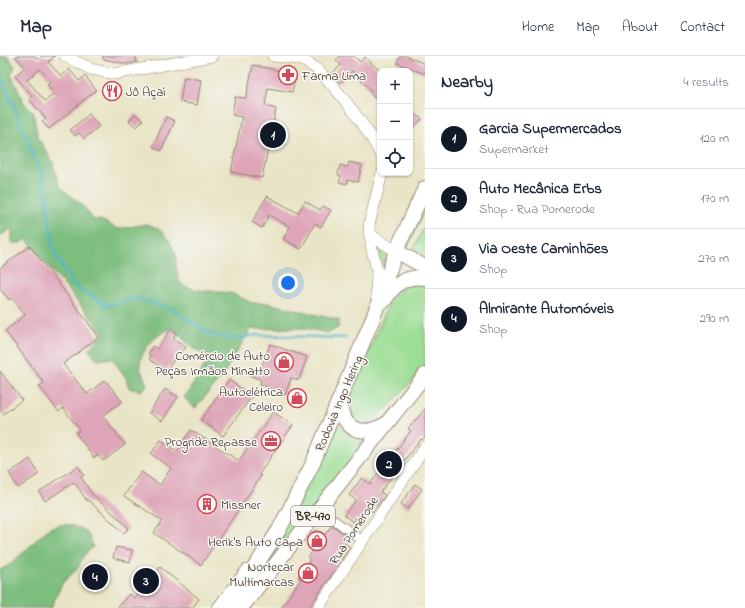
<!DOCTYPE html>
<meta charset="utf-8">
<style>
body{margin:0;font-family:"Indie Flower",sans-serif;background:#f2f2f3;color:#1f2937}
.controls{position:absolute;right:12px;top:12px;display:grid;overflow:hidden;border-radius:8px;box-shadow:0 1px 3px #0004}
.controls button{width:36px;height:36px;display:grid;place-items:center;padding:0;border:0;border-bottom:1px solid #e0e1e3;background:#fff;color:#1f2937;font:20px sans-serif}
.you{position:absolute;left:288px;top:227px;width:14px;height:14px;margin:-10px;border:3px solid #fff;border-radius:50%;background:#1a73e8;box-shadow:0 0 0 6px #1a73e833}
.badge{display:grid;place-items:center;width:26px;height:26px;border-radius:50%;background:#111827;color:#fff;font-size:13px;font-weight:700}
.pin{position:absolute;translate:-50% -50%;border:2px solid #fff;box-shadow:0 1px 4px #0006}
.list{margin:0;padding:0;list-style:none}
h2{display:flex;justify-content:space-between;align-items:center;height:52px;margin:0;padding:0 16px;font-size:17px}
h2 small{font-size:13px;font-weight:400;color:#747a83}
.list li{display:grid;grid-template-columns:26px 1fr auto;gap:12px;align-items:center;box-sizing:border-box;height:60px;padding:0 16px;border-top:1px solid #e0e1e3}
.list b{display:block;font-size:15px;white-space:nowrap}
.list p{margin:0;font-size:13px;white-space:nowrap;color:#747a83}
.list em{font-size:13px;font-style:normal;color:#747a83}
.icon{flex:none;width:22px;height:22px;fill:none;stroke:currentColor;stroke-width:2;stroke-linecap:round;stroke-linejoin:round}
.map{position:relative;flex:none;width:425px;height:552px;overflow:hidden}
header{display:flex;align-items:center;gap:24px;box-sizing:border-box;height:56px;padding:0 20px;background:#fff;border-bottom:1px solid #e0e1e3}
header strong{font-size:19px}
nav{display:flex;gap:22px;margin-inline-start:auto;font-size:14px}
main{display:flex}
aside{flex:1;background:#fff}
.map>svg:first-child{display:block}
.green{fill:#9cde94;stroke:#6c8459}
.forest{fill:#7dbd7e;stroke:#5c744e}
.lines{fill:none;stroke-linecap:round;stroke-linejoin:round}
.stream{stroke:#4db6ca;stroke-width:2.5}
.building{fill:#dea5b8;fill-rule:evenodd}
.street-casing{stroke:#928772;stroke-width:10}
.secondary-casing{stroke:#928772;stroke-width:12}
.highway-casing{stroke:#928772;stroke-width:16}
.street{stroke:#fff;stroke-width:8}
.secondary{stroke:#fff;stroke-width:11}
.highway{stroke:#fff;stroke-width:14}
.labels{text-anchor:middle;stroke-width:3;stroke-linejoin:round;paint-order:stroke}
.shield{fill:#f6f6f2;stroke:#73675e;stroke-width:1}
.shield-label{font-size:12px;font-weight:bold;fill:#3b2a1e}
.poi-label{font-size:13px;fill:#3b2a1e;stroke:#f6f6f2;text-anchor:end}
.street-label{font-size:13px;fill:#3b2a1e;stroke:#f6f6f2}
</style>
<header>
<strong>Map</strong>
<nav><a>Home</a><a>Map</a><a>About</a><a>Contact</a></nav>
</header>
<main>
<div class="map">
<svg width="425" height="552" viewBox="0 0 425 552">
<rect width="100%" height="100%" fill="#f6f6f2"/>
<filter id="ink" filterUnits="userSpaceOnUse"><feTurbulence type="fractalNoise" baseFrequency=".025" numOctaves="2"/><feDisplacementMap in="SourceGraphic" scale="8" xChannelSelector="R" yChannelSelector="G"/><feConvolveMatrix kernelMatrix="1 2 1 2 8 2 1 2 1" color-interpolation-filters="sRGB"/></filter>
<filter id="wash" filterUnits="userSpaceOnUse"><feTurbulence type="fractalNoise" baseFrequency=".012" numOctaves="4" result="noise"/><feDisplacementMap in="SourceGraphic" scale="16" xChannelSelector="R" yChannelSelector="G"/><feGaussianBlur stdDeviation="0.9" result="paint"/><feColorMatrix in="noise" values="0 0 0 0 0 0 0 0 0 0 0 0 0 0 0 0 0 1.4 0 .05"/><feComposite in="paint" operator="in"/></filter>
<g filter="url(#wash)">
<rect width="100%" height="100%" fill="#e9e4c5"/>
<g class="green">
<polygon points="425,142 425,152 407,193 404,191"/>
<polygon points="425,169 425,204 407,197 414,192"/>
<polygon points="377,189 389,197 384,209 381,204"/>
<path d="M425,227V312L375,364L360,369C350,364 347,357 347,347L390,245L406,229Z"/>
<polygon points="337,368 347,377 367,383 239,549 301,441"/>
</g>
<g class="forest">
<path d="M0,0H8L15,11L11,18L24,47L33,56L38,82L52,105L60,131L82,149L94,164H101L118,173L147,168L159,173L169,184L176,199V212L179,225L184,230L197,234L231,237L252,247H267L339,264L338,272L328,277L304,272L251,273L220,323L195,352L184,342L209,303L188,288L173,273C159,274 138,296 140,311C141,317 145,323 147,329L142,335L129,332L126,322L112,302L97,304L88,293L104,278L26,183L20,187H12V172L0,180Z"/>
<path d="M65,468C83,473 87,471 93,491L84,499L78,512L63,526L51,552H0V514L11,508L47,474L52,471Z"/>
</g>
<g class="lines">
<polyline class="stream" points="0,18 44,125 54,197 74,230 108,250 135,242 172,253 208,277 232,283 258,279 346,282"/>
</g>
<g id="blocks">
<g class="building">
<path d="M15,0H35L38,4L42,0H55L48,6L59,18L61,20L69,13L79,25L85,20L96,34L49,73L42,66L46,63L29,43L32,40L15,20L25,11ZM40,13L51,25L47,28L55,37L45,45L27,24Z"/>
<polygon points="103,0 135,0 137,6 127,8 103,3"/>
<polygon points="340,0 354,0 360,6 365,1 380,15 380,48 370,37 372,35 352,15 340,27 332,18 341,9 336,4"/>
<polygon points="400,0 406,0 425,8 425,18 397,7"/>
<polygon points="253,9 296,19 292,36 268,32 265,50 276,53 262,122 231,116 242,61 232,59 235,41 246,42"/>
<polygon points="184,21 201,24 197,49 180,46"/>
<polygon points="119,30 121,38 107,42 104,34"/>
<polygon points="410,54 422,63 410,75"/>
<polygon points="89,58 99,70 84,83 79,77 75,80 70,74"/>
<polygon points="135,58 143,64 137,71 129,65"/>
<polygon points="166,61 175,65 161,95 153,91"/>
<polygon points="349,106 362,109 358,126 348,124 347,128 339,126 341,120 338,119 340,109 348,111"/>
<polygon points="267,140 298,157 305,145 320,154 323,150 331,154 321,171 315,167 301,193 283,183 290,171 269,159 262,172 252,166"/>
<polygon points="30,190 99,281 63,308 87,338 105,324 122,345 103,360 125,389 103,405 98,399 94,402 76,377 80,374 63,352 59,356 39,330 44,327 5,275 25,259 12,242 9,244 0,233 0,212"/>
<polygon points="171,273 177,277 173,282 186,291 181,297 179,296 166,315 149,303 151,300 148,298 153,290 157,293"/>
<polygon points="270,288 307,301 299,324 291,322 285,339 267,332 268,331 260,328 261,324 249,319 252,312 260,315"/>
<polygon points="0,315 22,344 3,358 0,354"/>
<polygon points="229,324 252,340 223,380 201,364"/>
<polygon points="165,333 178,341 162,365 149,357"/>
<polygon points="294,336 301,339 298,348 290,346"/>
<polygon points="425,353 425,381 422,384 421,383 380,436 385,439 373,456 369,453 359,465 356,462 353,466 344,459 356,444 349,439 362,422 370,428 411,375 408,373"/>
<polygon points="273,356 293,369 259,418 261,420 201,509 154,477 162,465 124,440 141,416 160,429 171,412 151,398 161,384 177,395 191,374 239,405"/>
<polygon points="30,403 39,418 18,432 9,417"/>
<polygon points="78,410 84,419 81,421 92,438 129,472 124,477 88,444 87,445 74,426 45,445 39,436"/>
<polygon points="415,428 422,433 408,453 401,448"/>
<polygon points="332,469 348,481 344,487 350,491 309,552 281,552 301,523 298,521 310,504 308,502 317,488 310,483 316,474 325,479"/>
<polygon points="116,491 132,494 130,506 113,502"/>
<polygon points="160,511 199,543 192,552 117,552 129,538 135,542"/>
</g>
</g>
</g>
<g filter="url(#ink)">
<use href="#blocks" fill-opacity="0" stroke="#928772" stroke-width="1"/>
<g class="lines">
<g class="street-casing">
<g id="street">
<polyline points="319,453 363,485"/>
<polyline points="216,552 246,513"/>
</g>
</g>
<g class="secondary-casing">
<g id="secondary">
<polyline points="65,0 91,13 114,18 212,0"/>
<path d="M273,0C283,1 296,1 306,6C326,15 372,78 380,98"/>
<polyline points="369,178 396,195"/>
<polyline points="376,240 377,214 372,194 369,169 382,117"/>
<polyline points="318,552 425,391"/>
</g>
</g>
<g class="highway-casing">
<g id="highway">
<polyline points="396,195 425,211"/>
<path d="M384,245C394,229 405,219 425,222"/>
<path d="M339,347C344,374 360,381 384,369"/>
<polyline points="228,552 279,474 312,409 373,262 396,195 425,132"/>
<polyline points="241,552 425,319"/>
</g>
</g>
<use href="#street" class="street"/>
<use href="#secondary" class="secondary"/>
<use href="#highway" class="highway"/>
</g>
</g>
<defs>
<g id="pharmacy-ring" transform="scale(1)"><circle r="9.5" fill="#f6f6f2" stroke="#d1495b" stroke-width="1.5"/><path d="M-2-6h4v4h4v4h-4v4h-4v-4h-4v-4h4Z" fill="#d1495b"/></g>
<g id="restaurant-ring" transform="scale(1)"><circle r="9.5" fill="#f6f6f2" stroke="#d1495b" stroke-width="1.5"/><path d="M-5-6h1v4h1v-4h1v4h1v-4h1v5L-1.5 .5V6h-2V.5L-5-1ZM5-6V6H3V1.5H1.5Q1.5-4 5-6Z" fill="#d1495b"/></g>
<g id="shop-ring" transform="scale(1)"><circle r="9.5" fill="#f6f6f2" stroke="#d1495b" stroke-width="1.5"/><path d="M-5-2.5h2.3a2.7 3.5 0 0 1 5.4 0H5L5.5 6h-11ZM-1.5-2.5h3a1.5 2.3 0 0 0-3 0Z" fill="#d1495b"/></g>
<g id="office-ring" transform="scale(1)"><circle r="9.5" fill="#f6f6f2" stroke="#d1495b" stroke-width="1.5"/><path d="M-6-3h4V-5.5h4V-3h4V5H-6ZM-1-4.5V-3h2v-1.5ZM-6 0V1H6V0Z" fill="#d1495b"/></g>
<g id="building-ring" transform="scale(1)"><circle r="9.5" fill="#f6f6f2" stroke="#d1495b" stroke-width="1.5"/><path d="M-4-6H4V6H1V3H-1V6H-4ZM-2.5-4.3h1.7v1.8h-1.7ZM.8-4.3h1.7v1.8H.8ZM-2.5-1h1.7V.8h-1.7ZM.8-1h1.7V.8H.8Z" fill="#d1495b"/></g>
</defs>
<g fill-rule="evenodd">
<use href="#pharmacy-ring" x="288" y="19"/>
<use href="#restaurant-ring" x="112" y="35"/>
<use href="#shop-ring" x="284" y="306"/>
<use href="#shop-ring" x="297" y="342"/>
<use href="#office-ring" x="271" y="385"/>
<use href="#building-ring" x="207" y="448"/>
<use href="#shop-ring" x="317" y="485"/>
<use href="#shop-ring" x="308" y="517"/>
</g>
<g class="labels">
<rect class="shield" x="291" y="450" width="44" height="20" rx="3"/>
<g class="shield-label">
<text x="313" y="464">BR-470</text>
</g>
<g class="poi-label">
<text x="302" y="24" text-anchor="start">Farma Lima</text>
<text x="126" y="40" text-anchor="start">Jô Açaí</text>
<text x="270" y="304">Comércio de Auto<tspan x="270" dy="15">Peças Irmãos Minatto</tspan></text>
<text x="283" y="340">Autoelétrica<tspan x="283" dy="15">Celeiro</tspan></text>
<text x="257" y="390">Progride Repasse</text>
<text x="221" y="453" text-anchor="start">Missner</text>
<text x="303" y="490">Herik's Auto Capa</text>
<text x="294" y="515">Nortecar<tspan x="294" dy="15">Multimarcas</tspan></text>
</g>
<g class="street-label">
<text transform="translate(338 347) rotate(-67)" y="5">Rodovia Ingo Hering</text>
<text transform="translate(353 474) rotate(-57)" y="5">Rua Pomerode</text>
</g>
</g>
</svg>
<div class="controls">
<button>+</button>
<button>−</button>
<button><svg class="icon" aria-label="locate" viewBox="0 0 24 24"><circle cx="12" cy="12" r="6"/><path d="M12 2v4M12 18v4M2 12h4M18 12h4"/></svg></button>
</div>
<div class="you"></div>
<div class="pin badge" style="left:273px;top:79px">1</div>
<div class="pin badge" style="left:389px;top:408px">2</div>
<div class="pin badge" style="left:146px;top:525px">3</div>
<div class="pin badge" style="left:95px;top:521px">4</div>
</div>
<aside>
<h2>Nearby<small>4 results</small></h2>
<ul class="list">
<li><span class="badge">1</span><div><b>Garcia Supermercados</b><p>Supermarket</p></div><em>120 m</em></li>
<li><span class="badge">2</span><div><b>Auto Mecânica Erbs</b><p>Shop · Rua Pomerode</p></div><em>170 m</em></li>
<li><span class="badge">3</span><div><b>Via Oeste Caminhões</b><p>Shop</p></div><em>270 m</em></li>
<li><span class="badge">4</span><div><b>Almirante Automóveis</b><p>Shop</p></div><em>290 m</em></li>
</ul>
</aside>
</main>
